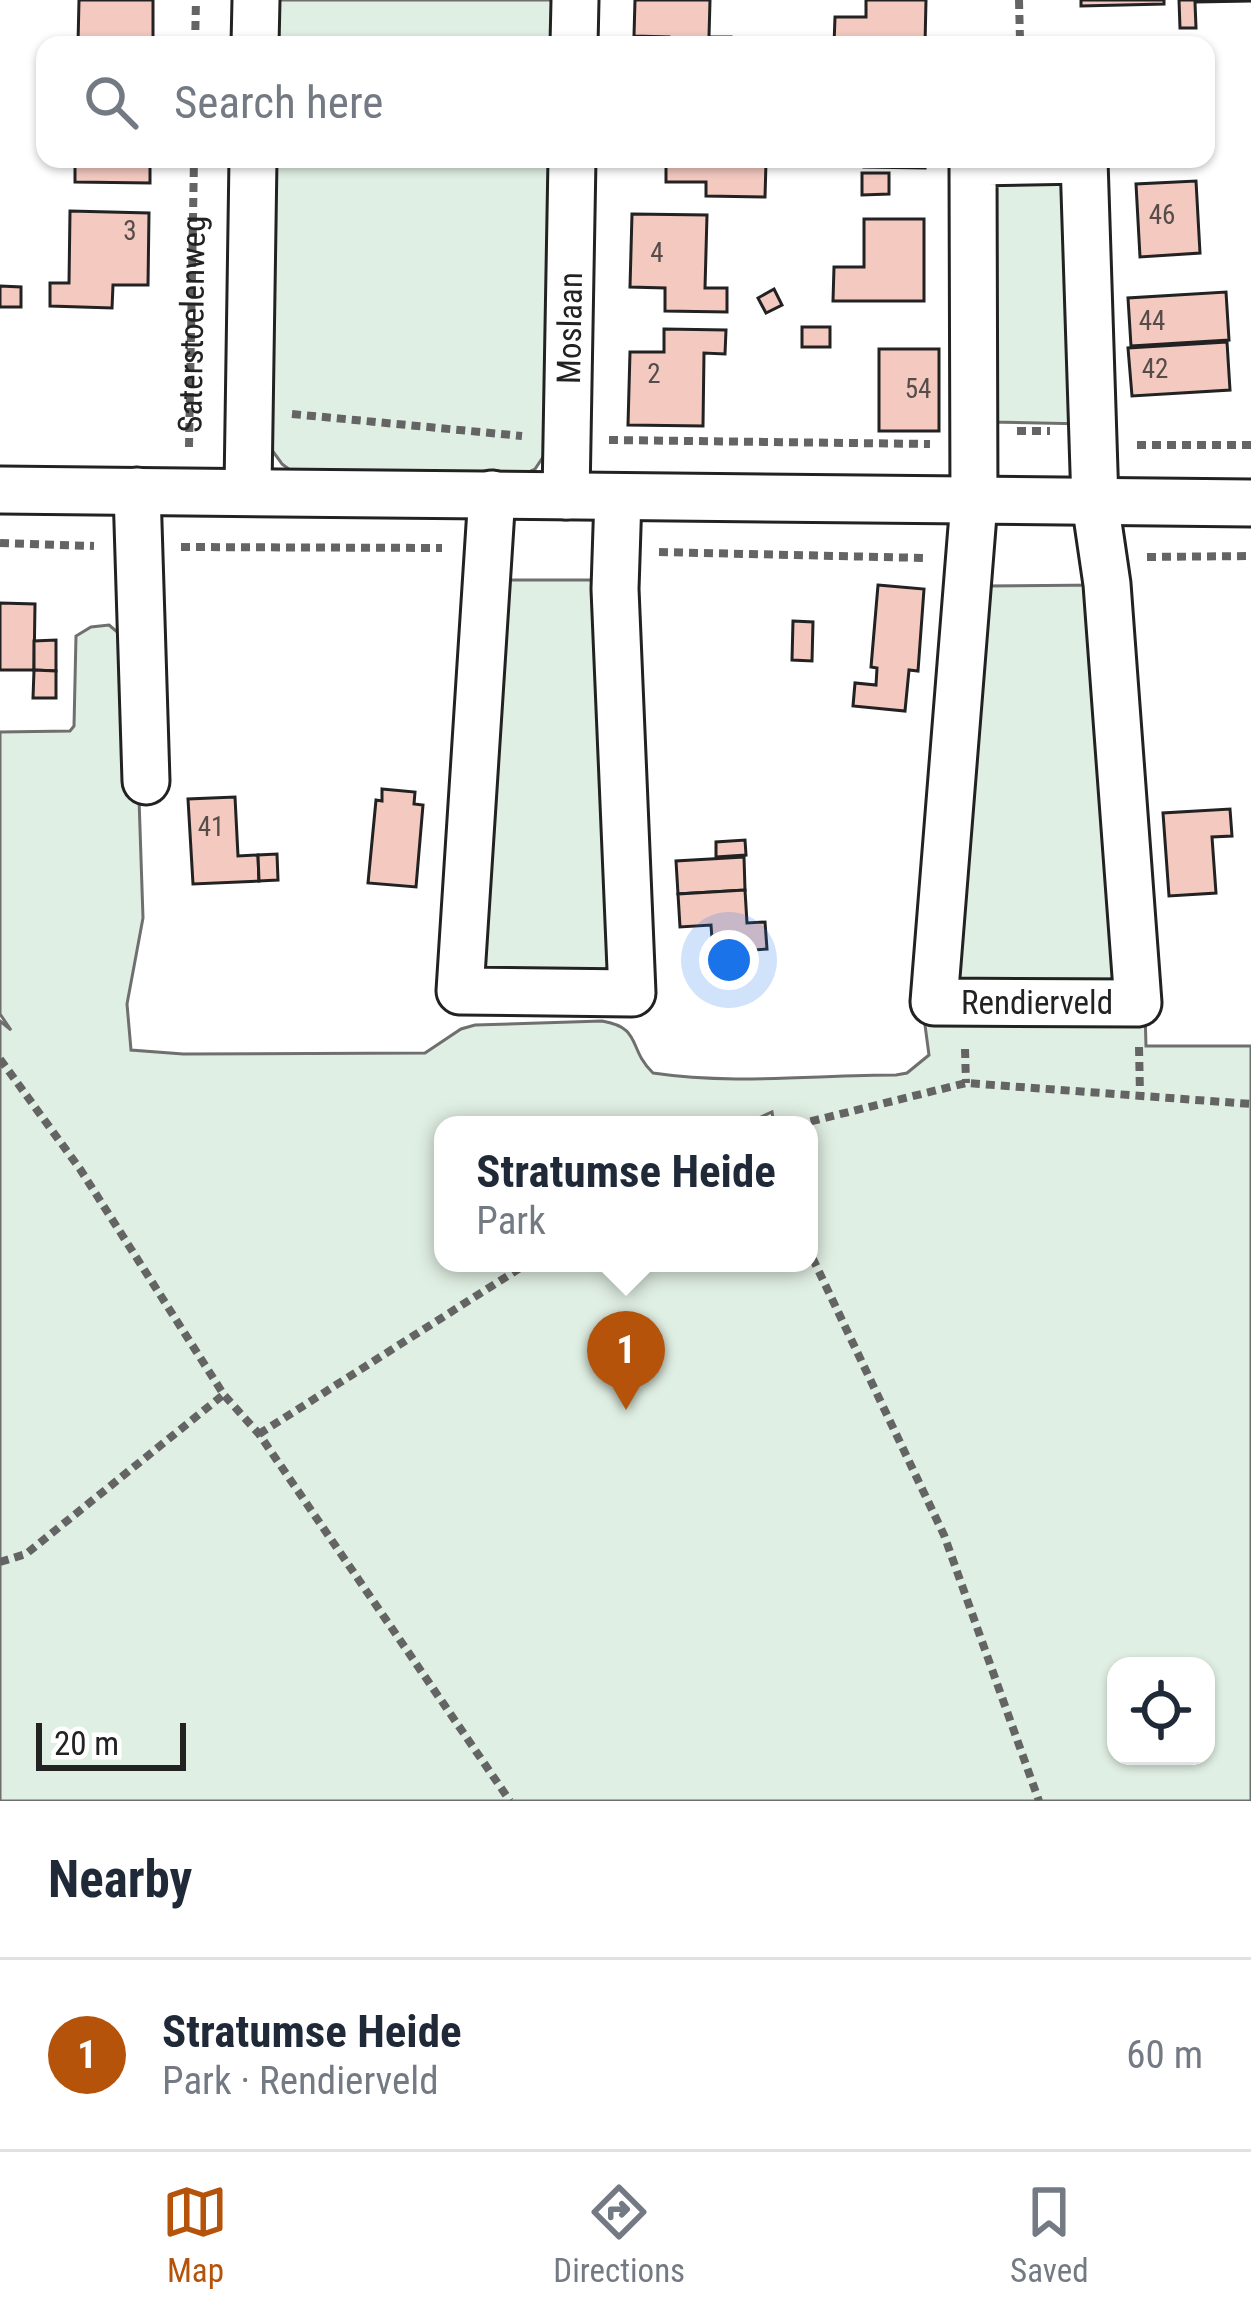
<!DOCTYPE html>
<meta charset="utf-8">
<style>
body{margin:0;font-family:"Roboto Condensed",sans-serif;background:#f2f2f3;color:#1f2937}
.controls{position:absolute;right:36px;bottom:36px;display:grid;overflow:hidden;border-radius:24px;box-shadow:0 3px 9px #0004}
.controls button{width:108px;height:108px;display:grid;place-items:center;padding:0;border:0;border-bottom:3px solid #e0e1e3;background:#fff;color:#1f2937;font:60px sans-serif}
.scale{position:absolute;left:36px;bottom:30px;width:150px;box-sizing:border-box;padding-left:12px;border:6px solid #222;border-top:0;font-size:33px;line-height:42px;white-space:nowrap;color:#222;-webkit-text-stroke:9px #fff;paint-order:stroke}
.you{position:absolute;left:729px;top:960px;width:42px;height:42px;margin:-30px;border:9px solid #fff;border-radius:50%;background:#1a73e8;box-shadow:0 0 0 18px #1a73e833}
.badge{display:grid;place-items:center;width:78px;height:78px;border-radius:50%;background:#b45309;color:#fff;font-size:39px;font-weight:700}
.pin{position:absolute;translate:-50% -99px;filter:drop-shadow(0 3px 6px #0008)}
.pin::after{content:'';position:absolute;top:63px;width:42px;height:36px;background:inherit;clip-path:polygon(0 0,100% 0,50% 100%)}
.popup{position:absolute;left:434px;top:1116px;width:384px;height:156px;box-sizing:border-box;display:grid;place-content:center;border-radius:24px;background:#fff;filter:drop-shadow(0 3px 9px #0005);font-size:39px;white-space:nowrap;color:#747a83}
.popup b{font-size:45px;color:#1f2937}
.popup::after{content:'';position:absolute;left:50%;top:100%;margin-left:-24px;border:24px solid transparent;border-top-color:#fff}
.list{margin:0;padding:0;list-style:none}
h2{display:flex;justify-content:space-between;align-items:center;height:156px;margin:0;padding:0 48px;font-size:51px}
h2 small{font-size:39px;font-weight:400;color:#747a83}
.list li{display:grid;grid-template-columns:78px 1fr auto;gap:36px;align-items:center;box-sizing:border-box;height:192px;padding:0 48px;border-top:3px solid #e0e1e3}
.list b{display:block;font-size:45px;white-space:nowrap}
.list p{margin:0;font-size:39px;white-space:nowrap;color:#747a83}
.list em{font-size:39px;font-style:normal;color:#747a83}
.icon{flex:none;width:66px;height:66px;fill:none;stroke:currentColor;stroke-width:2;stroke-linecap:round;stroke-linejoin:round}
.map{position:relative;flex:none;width:1251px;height:1801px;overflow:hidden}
.search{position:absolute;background:#fff;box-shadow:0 3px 9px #0004;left:36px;right:36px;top:36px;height:132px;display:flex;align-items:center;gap:30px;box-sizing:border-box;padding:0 42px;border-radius:24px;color:#747a83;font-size:45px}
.sheet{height:348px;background:#fff}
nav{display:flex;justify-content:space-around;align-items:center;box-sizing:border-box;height:168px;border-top:3px solid #e0e1e3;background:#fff;font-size:33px;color:#747a83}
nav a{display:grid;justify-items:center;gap:6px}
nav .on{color:#b45309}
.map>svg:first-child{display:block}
.green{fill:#e0efe3;stroke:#6f6f6f;stroke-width:3;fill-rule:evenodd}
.building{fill:#f3c9c0;stroke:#222;stroke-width:3}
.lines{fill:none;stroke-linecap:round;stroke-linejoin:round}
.street-casing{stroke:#222;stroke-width:51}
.path{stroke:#646464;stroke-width:8;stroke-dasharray:9 6;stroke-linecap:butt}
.street{stroke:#fff;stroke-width:45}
.labels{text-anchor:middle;stroke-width:9;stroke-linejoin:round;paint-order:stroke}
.number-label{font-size:27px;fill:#564c4a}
.street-label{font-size:33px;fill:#222;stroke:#fff}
</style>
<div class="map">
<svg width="1251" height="1801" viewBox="0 0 1251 1801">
<rect width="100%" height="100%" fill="#fff"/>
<g class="green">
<polygon points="275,0 557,0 556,45 274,45"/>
<polygon points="272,159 554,159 547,451 535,469 515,478 294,473 282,464 269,446"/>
<polygon points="1067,175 1086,424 988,422 988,180"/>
<polygon points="498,580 605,580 623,970 476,981"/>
<polygon points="1100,585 1128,996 939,995 983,586"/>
<path d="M109,625L122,636L135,679L143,918L127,1004L131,1050L183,1054L425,1053L461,1029L475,1025L602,1021C643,1028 627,1048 653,1073C733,1085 815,1075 896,1075L907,1073L929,1055L923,1010H1145L1146,1046H1251V1801H0V1021L11,1030L0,1014V732L70,731L74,726L76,636L91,627ZM772,1112L774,1125H809V1263H443V1125H743ZM1116,1666H1206V1756H1116Z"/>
</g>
<g class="building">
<polygon points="79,0 153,0 153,45 56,45 78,44"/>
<polygon points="635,0 710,0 709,37 731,37 731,45 669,45 669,37 634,36"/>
<polygon points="866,0 926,0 925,45 834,45 835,17 866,17"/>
<polygon points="1081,0 1164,0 1164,4 1081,6"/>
<polygon points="1179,0 1251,0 1251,1 1195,2 1196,28 1180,28"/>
<polygon points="75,159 150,159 150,183 75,182"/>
<polygon points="743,159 766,162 765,197 706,196 706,182 666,182 666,161 632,160"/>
<polygon points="864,159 925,159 925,168 864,167"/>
<polygon points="862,173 889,173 889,194 862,195"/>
<polygon points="1196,181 1200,253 1140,257 1136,184"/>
<polygon points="70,211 149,213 148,285 113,285 112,308 50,306 50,283 69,283"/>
<polygon points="632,214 707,215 705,288 727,288 727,312 665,311 665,288 630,287"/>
<polygon points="864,219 924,219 924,301 833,301 834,267 864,267"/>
<polygon points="0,286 21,287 21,307 0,307"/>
<polygon points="774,289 782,305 766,313 758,298"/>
<polygon points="1226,292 1229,340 1131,346 1128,298"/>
<rect x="802" y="327" width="28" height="20"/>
<polygon points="664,329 726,330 725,354 704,353 703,426 628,425 630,352 664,352"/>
<polygon points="1227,342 1230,390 1132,396 1128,348"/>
<rect x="879" y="349" width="60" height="82"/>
<polygon points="878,585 924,589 918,671 909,670 905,711 853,706 855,683 876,685 877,668 871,667"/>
<polygon points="0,603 35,604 34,670 0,670"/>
<polygon points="793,621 813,622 812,661 792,660"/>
<polygon points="56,640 56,671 34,670 34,641"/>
<polygon points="34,670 56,671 56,698 33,698"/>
<polygon points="382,789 415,792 414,804 423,805 416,887 368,883 376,800 382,801"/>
<polygon points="235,797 238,856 258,855 259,881 193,884 188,799"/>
<polygon points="1230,809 1232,836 1212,837 1216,893 1169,896 1163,813"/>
<polygon points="745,840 746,855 716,857 716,842"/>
<polygon points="277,854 278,880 259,881 258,855"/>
<polygon points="744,857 745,890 678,894 676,861"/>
<polygon points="745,890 747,923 765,922 767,949 713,953 711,925 680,927 678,894"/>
<polygon points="745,953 745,968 716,970 715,955"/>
</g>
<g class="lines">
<g class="street-casing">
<g id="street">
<polyline points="255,45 256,0"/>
<polyline points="574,45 575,0"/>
<polygon points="1084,160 1095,502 1107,584 1138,1003 934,1002 974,502 973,162"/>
<polyline points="248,489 253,159"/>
<path d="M0,490C417,492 834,501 1251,503"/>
<polyline points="137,491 146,781"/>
<polyline points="492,494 460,991 632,993 615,589 618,497"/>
<path id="s2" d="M566,496L572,159"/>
</g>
</g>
<g class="path">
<polyline points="1019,0 1020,40"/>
<polyline points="195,45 196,0"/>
<polyline points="990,45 1020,41 1044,45"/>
<polyline points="292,414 522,436"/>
<polyline points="1017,431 1050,431"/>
<polyline points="609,440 930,444"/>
<polyline points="1137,445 1251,445"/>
<path id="s1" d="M189,447L194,159"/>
<polyline points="0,543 94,546"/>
<polyline points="181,547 442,548"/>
<polyline points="659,552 926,558"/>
<polyline points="1147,557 1251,556"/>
<polyline points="1139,1047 1140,1095"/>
<polyline points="965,1049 966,1083"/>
<polyline points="0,1059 80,1169 224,1395 259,1434 510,1801"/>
<polyline points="796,1125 966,1083 1251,1104"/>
<polyline points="809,1228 813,1259 944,1535 1039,1801"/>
<polyline points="259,1434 528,1263"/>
<polyline points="0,1562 26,1554 223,1395"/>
</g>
<use href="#street" class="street"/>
</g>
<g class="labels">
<g class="number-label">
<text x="1162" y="224">46</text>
<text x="130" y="240">3</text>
<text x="657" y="262">4</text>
<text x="1152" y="330">44</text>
<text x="1155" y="378">42</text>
<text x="654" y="383">2</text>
<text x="918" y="398">54</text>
<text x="211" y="836">41</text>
</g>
<g class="street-label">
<text dy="12" stroke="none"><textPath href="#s1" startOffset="123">Saterstoelenweg</textPath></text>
<text dy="12" stroke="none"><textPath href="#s2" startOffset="168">Moslaan</textPath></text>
<text x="1037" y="1014">Rendierveld</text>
</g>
</g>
</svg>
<div class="controls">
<button><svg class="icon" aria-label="locate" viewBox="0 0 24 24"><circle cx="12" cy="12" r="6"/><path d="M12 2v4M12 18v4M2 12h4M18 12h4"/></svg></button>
</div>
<div class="scale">20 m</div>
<div class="you"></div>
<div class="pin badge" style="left:626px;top:1410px">1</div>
<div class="popup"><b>Stratumse Heide</b>Park</div>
<div class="search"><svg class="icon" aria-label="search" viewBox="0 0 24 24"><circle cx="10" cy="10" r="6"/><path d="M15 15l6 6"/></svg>Search here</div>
</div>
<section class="sheet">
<h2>Nearby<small></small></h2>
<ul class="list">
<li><span class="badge">1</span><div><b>Stratumse Heide</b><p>Park · Rendierveld</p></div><em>60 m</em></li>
</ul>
</section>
<nav>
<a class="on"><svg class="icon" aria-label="map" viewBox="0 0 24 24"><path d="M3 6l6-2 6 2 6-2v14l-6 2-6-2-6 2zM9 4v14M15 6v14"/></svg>Map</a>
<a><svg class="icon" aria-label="directions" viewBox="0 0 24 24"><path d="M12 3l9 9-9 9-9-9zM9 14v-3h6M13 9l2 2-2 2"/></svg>Directions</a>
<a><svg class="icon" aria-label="saved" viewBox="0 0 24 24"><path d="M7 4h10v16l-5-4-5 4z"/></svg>Saved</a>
</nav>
